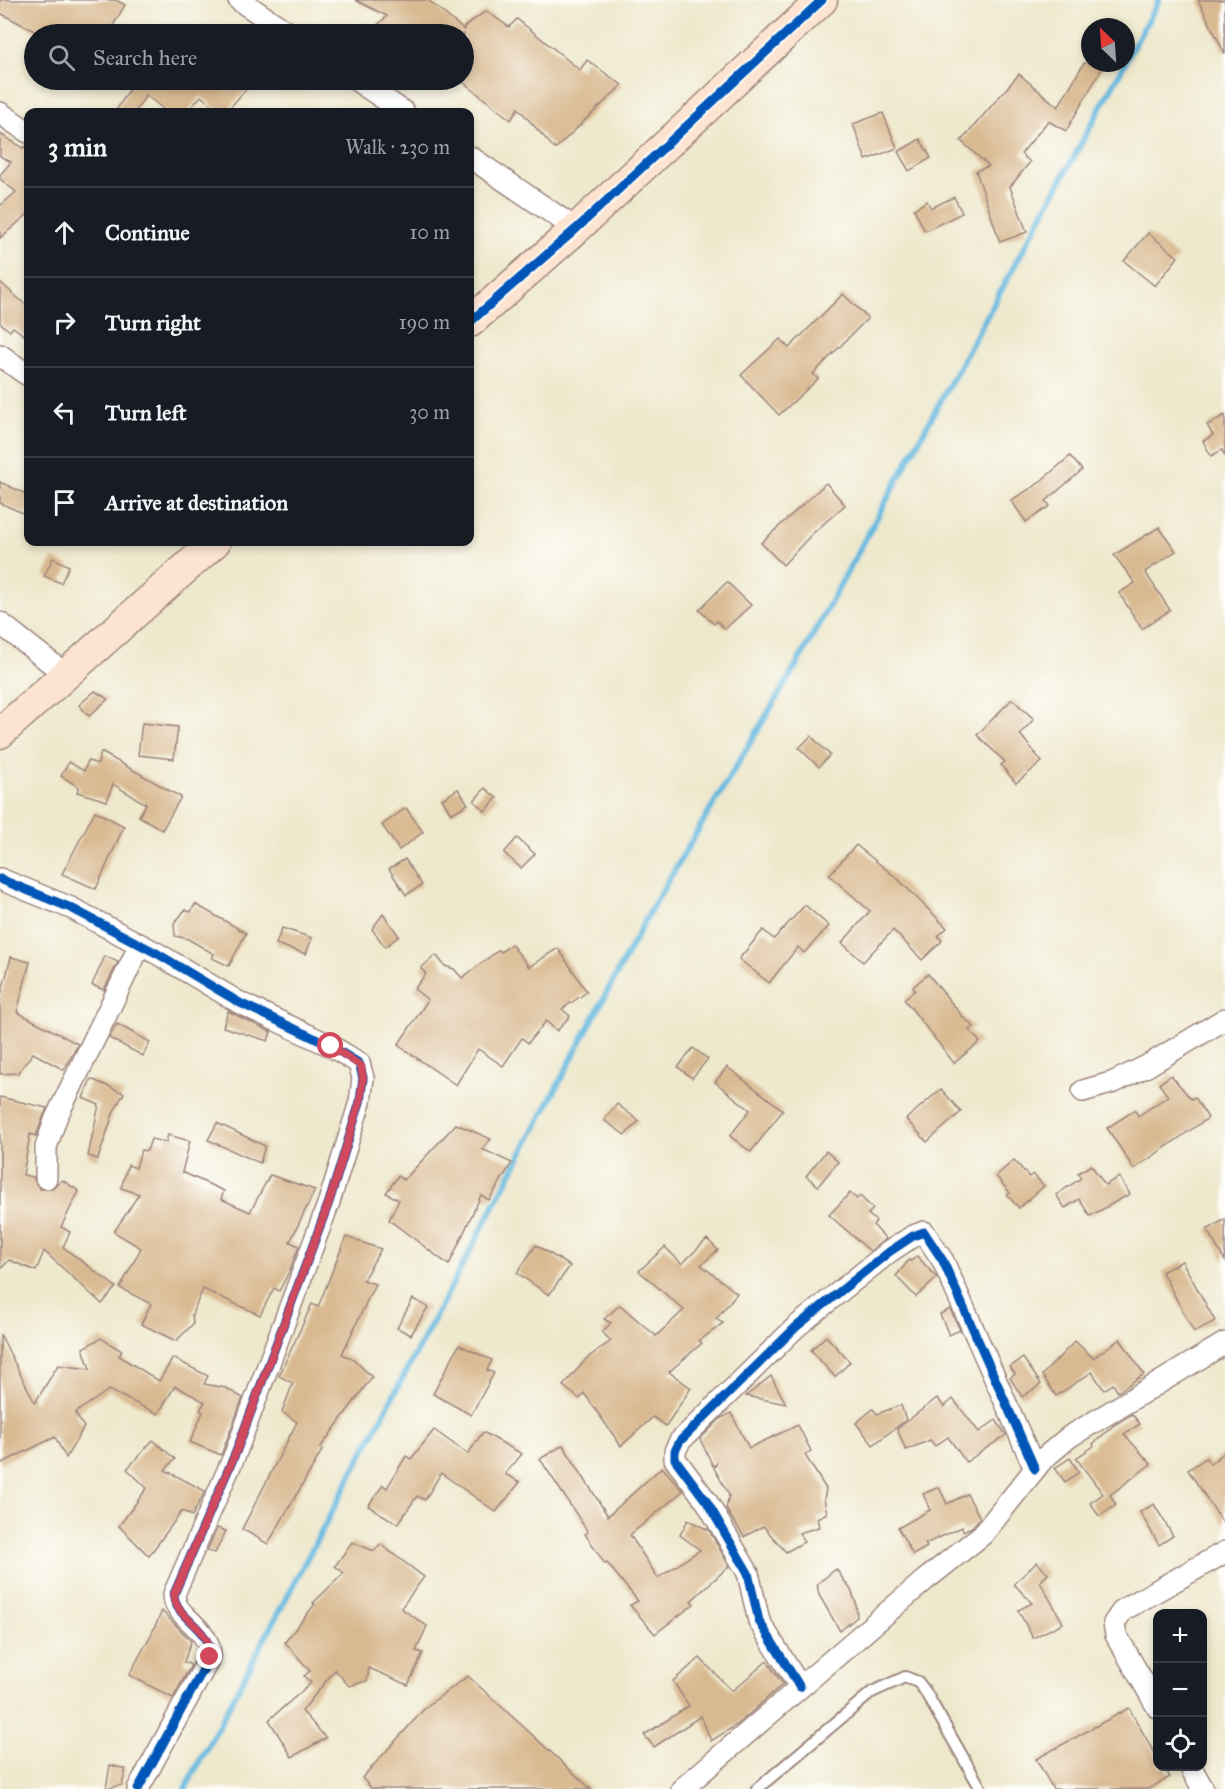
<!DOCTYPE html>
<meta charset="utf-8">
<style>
body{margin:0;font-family:"IM FELL Great Primer",serif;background:#20242c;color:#f1f3f6}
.controls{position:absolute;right:18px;bottom:18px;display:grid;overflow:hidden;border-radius:12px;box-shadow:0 3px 9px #0003}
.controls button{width:54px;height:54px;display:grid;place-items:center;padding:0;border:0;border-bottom:2px solid #363941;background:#171b24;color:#f1f3f6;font:30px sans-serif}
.compass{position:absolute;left:1081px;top:18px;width:54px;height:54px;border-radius:50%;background:#171b24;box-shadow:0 3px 9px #0003;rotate:335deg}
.stop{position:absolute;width:18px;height:18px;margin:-14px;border:4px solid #d1495b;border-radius:50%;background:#fff}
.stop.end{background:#d1495b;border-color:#fff;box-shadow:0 2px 6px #0008}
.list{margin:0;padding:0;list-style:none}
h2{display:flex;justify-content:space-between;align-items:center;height:78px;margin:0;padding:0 24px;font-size:26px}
h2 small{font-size:20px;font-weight:400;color:#9ea1a6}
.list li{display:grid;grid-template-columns:39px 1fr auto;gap:18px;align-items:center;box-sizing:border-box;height:90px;padding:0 24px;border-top:2px solid #363941}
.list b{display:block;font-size:22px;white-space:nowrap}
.list em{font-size:20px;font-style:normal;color:#9ea1a6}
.icon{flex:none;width:33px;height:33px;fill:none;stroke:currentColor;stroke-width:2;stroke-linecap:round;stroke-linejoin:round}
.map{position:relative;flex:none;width:1225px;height:1789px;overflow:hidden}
.search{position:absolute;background:#171b24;box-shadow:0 3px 9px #0003;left:24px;top:24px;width:450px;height:66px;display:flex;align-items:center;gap:15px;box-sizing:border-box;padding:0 21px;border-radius:33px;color:#9ea1a6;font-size:22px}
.panel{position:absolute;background:#171b24;box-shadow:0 3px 9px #0003;left:24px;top:108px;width:450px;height:438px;border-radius:12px}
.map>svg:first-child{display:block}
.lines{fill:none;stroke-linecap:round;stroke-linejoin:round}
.stream{stroke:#62b8df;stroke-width:6}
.building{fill:#d9b991}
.lane-casing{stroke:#9c847c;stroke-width:14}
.street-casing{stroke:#9c847c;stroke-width:24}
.secondary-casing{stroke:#9c847c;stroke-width:33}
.lane{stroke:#fff;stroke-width:10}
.street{stroke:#fff;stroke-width:21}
.secondary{stroke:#fde4d1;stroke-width:30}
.cycleway-casing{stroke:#fdfcf7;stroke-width:13}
.cycleway{stroke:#0057b8;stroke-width:9}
.route{stroke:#d1495b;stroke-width:8}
</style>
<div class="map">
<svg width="1225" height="1789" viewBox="0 0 1225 1789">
<rect width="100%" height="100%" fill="#fdfcf7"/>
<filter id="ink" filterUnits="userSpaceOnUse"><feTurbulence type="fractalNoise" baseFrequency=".0167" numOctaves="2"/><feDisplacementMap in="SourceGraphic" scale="12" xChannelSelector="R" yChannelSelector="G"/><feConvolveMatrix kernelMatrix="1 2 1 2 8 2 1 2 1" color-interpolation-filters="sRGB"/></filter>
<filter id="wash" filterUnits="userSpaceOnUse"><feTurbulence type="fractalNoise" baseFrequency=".008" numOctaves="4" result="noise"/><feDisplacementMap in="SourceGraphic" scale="24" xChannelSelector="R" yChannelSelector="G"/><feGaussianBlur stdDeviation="1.35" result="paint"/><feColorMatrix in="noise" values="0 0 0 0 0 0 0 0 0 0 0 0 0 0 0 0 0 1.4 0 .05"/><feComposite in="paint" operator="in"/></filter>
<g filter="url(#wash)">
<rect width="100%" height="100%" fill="#eee8cc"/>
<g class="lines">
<g class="stream">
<polyline points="1126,60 1159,0"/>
<polyline points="185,1789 650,911 797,664 1125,63"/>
</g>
</g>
<g id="blocks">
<g class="building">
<polygon points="0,0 116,0 125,5 108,34 40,34 0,13"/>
<polygon points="355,0 428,0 464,30 464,27 486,11 509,27 517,19 580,70 587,60 622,85 555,149 518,108 511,120 464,83 464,34 368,34 387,16"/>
<polygon points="1198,0 1225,0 1225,54"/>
<polygon points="1084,63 1105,63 1066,131 1048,121 1021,154 1030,162 1010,187 1027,232 1000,242 976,171 989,166 961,141 1019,74 1058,107"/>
<polygon points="127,80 239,80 248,87 226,112 220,112 201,96 187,112 167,112 146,95 135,112 115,112 133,84"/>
<polygon points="883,113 897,148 866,160 853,124"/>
<polygon points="0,134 23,148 28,145 28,214 0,238 0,206 16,192 0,179 0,175 11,162 0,156"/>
<polygon points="920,139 931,158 909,171 898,152"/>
<polygon points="954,197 962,213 925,231 914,209 927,201 931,208"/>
<polygon points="1148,233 1178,257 1155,286 1124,261"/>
<polygon points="0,282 28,307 28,338 13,327 10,331 0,323"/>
<polygon points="843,294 868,318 813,374 818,379 779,415 741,375 780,339 789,348"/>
<polygon points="1225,415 1225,456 1222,450 1211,456 1203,441 1213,435 1207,425"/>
<polygon points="1070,456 1082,470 1046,501 1050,506 1026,522 1011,500 1035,486"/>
<polygon points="0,482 28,495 28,506 25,514 0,503"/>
<polygon points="826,483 845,505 812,534 783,565 761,543"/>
<polygon points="1159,527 1176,551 1145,572 1170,610 1142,629 1119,593 1135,583 1114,555"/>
<polygon points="53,558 69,566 61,583 44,576"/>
<polygon points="727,582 751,605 725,629 717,621 714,624 699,610"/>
<polygon points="95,691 108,699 89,716 79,705"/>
<polygon points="1012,699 1034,719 1020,734 1042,762 1016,783 1001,765 1005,762 977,735"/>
<polygon points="142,723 178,727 174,759 138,755"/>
<polygon points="811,736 830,755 819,767 799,748"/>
<polygon points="101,752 181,797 162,830 139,816 146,804 113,784 107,801 77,792 79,787 61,776 69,762 84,771 88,761 98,764"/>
<polygon points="485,788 497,798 485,811 474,801"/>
<polygon points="458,789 468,804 451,814 442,799"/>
<polygon points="406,808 423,832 399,850 382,825"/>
<polygon points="95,811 124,826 96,889 62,874"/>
<polygon points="517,838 535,854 521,868 504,853"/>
<polygon points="856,845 898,879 947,928 938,936 942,941 922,960 893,930 863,962 842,943 870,911 829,875"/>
<polygon points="405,859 422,885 406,895 389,869"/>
<polygon points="195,904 246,933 229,966 212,958 214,954 188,939 175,936 174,924 185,910 191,912"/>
<polygon points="805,905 829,926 804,953 798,947 769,983 739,959 763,930 774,939"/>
<polygon points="383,914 399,936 385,947 372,929"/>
<polygon points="282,928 312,938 306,954 276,944"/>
<polygon points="511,944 529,967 558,948 587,992 562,1009 570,1016 557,1031 546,1021 528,1043 522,1038 503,1066 478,1049 456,1085 398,1045 428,1000 414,989 426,974 421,968 436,955 445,966 454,969 462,978 499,950 501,952"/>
<polygon points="105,956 118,962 104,990 92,985"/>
<polygon points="11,957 30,962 17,1012 78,1044 64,1070 33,1053 18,1073 0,1074 0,999"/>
<polygon points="928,974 963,1017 974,1027 969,1030 980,1042 954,1063 904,999 915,990 913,987"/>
<polygon points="228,1011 271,1032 268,1041 223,1027"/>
<polygon points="117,1024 150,1042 143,1056 109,1038"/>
<polygon points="693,1048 708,1059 692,1078 678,1067"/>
<polygon points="727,1067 783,1110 751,1152 730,1136 750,1110 715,1082"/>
<polygon points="1171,1075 1191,1099 1195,1097 1208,1118 1134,1169 1107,1128 1135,1110 1138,1116 1168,1096 1159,1084"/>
<polygon points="91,1079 124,1093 114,1111 98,1159 88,1156 99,1105 83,1098"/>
<polygon points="941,1089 961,1112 927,1142 906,1119"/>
<polygon points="0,1097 47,1108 36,1136 30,1134 23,1175 33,1177 40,1189 52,1189 62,1180 79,1191 61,1227 70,1232 63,1247 116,1287 102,1304 44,1251 36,1271 9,1260 0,1270"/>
<polygon points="617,1104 639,1121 625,1135 604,1120"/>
<polygon points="217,1123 265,1146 260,1163 208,1140"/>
<polygon points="456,1124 491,1139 482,1149 512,1163 489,1200 481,1195 449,1265 389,1220 399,1200 386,1193 398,1176 404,1180"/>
<polygon points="168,1135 190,1141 182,1172 224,1191 221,1199 250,1212 270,1175 315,1190 290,1242 299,1246 289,1272 279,1291 274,1288 260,1315 203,1289 192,1314 193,1324 176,1341 141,1324 151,1304 120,1288 141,1248 114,1232 139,1194 121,1188 128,1165 136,1168 141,1150 147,1151 151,1139 166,1142"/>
<polygon points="826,1151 838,1162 818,1186 806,1176"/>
<polygon points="1014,1160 1029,1177 1033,1174 1044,1186 1019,1208 1007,1195 1010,1193 996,1176"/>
<polygon points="1091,1165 1105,1185 1119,1177 1130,1194 1090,1216 1079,1199 1065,1208 1056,1195 1081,1178 1078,1173"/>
<polygon points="850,1193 857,1199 860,1196 873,1209 868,1214 876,1221 873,1225 886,1239 870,1251 829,1215"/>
<polygon points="1225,1219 1225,1261 1207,1230"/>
<polygon points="346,1237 381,1249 363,1280 375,1284 342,1354 353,1359 372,1377 320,1448 323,1449 268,1544 242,1529 297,1422 282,1412 293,1383 279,1376 312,1304 318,1307"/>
<polygon points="707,1239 718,1250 701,1265 737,1293 716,1319 723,1323 699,1341 702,1343 669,1372 691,1388 666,1426 653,1417 621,1446 584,1393 580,1399 563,1386 587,1358 611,1341 602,1332 611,1323 604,1319 620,1305 656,1336 684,1310 639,1271 665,1247 682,1264"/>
<polygon points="536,1245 570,1266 549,1295 517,1273"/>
<polygon points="917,1256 937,1278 916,1297 896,1276 909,1260 911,1261"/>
<polygon points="1182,1261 1215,1321 1194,1332 1162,1272"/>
<polygon points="413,1299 428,1307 411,1335 397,1328"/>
<polygon points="950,1309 960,1330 949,1335 940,1314"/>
<polygon points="0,1334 35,1403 58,1365 90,1369 83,1348 101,1338 122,1351 119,1356 159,1381 173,1358 208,1376 204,1384 226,1388 243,1398 221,1455 190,1442 203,1412 200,1410 205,1402 175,1386 158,1414 109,1390 75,1413 84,1427 66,1458 55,1437 0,1464"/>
<polygon points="826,1336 850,1362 835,1377 811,1350"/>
<polygon points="1120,1339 1144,1374 1118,1392 1113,1384 1104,1390 1092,1372 1056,1396 1042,1375 1075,1341 1093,1358"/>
<polygon points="459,1345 492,1360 487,1370 494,1373 471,1415 433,1394"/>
<polygon points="1023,1358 1041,1384 1022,1397 1010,1378 1015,1374 1010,1367"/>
<polygon points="771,1376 786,1404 746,1396"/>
<polygon points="937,1398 944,1407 953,1399 979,1432 996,1420 1006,1435 966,1462 948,1437 935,1446 930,1440 906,1450 897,1429"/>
<polygon points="901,1405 906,1420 873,1445 856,1423 873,1409 877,1414"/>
<polygon points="731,1413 749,1448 798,1425 811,1451 805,1455 826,1489 824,1499 827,1513 817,1518 819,1527 799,1533 804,1542 786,1552 763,1526 744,1537 726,1509 729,1495 714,1468 716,1464 713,1466 700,1439 721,1418"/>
<polygon points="1132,1414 1140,1424 1124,1434 1151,1464 1110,1495 1116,1505 1099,1516 1090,1503 1103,1494 1076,1458 1094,1446 1093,1444 1114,1425"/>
<polygon points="434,1430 468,1454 483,1432 522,1454 505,1474 520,1482 496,1512 441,1473 425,1500 417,1496 398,1524 368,1506 383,1485 387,1488 406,1456 411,1459"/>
<polygon points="153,1440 175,1459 165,1470 205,1491 192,1516 182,1511 149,1556 119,1526 147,1488 127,1469"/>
<polygon points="563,1445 608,1516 662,1467 683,1491 630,1535 658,1578 700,1550 680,1535 688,1520 709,1530 729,1566 691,1601 694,1604 655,1634 630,1605 638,1601 607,1563 605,1564 585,1534 588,1532 540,1459"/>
<polygon points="1225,1452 1225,1526 1188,1470 1206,1458 1210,1464"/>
<polygon points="1070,1458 1079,1472 1065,1482 1055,1468"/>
<polygon points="939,1487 947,1504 967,1494 980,1518 972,1527 963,1531 962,1527 925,1544 927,1547 913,1555 898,1528 930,1510 923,1494"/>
<polygon points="1154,1504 1173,1536 1159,1545 1140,1512"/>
<polygon points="217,1528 226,1531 215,1553 207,1551"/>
<polygon points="352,1542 374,1551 380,1544 424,1577 401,1608 427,1626 416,1651 423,1653 408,1685 369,1668 367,1681 349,1686 335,1670 302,1711 326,1738 292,1757 269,1720 311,1683 304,1676 310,1671 285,1642 315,1604 313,1603 344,1573 335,1566"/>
<polygon points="1037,1562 1048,1574 1040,1582 1063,1623 1033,1638 1018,1610 1032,1603 1014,1584"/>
<polygon points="836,1569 851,1590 856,1603 857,1617 840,1631 819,1595 817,1584"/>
<polygon points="162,1611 191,1641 184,1662 191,1665 173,1698 129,1675 152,1633"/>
<polygon points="700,1658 732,1691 767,1661 783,1684 738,1724 711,1741 701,1716 654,1747 644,1735 689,1706 673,1681"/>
<polygon points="468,1676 591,1789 372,1789 362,1778 427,1706"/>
<polygon points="1129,1708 1158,1759 1158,1767 1164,1767 1170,1777 1148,1789 1053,1789 1036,1759"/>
<polygon points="110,1765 126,1769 122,1785 106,1789"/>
</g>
</g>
</g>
<g filter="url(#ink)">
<use href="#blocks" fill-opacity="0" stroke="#9c847c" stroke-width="1.5"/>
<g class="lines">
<g class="lane-casing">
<polyline id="lane" points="757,1789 872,1692 905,1677 918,1682 925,1691 981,1789"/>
</g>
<g class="street-casing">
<g id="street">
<polyline points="239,0 290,34"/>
<polyline points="356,80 404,112"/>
<polyline points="0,113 28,132"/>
<polyline points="470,157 576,229"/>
<polyline points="0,355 26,374"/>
<polyline points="0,623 65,674"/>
<path d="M0,879L71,908L158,954L240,1003L331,1046L359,1063L363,1078L360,1102L329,1202L236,1452L174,1594C173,1618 211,1626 210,1657L138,1789"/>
<polyline points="1083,1091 1114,1082 1147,1066 1225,1019"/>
<polyline points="46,1178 46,1147 56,1118 140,945"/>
<polyline points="800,1687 759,1621 748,1573 707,1502 675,1459 675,1451 680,1441 796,1327 889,1252 913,1236 924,1232 943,1261 1035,1469"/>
<polyline points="1158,1708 1116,1635 1114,1623 1123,1610 1225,1552"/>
<polyline points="1190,1766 1203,1789"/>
<polyline points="682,1789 925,1580 983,1534 1043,1459 1069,1437 1225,1343"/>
</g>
</g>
<g class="secondary-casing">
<g id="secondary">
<polyline points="470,322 576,229 822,0"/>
<polyline points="0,733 215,542"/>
</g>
</g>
<use href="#lane" class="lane"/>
<use href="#street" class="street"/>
<use href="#secondary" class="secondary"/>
<g class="cycleway-casing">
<g id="cycleway">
<polyline points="470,322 576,229 822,0"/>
<path d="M0,879L71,908L158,954L240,1003L331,1046L359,1063L363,1078L360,1102L329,1202L236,1452L174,1594C173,1618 211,1626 210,1657L138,1789"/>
<polyline points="800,1687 759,1621 748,1573 707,1502 675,1459 675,1451 680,1441 796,1327 889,1252 913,1236 924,1232 943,1261 1035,1469"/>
</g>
</g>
<use href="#cycleway" class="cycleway"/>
</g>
</g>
<g class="lines" filter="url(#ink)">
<path class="route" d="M210,1657C212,1626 173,1618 174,1594L236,1452L329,1202L360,1102L363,1078L361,1066L331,1046"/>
</g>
</svg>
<div class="controls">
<button>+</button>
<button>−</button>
<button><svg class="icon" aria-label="locate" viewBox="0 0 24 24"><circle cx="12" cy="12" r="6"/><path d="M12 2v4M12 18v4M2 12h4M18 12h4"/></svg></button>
</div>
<svg class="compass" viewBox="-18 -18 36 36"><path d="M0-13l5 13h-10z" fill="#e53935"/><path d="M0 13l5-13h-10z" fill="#9ea1a6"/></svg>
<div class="stop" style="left:331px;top:1046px"></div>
<div class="stop end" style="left:210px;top:1657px"></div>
<div class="search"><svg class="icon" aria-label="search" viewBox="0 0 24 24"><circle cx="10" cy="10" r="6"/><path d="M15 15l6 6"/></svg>Search here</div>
<section class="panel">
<h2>3 min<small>Walk · 230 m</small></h2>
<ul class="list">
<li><svg class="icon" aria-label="ahead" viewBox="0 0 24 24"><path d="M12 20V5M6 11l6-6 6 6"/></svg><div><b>Continue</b></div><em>10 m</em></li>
<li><svg class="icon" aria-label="right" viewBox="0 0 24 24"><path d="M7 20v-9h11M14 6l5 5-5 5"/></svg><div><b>Turn right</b></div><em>190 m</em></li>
<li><svg class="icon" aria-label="left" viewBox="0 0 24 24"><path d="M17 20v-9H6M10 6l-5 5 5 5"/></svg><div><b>Turn left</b></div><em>30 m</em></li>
<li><svg class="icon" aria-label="arrive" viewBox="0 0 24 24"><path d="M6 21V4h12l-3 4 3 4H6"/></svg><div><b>Arrive at destination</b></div></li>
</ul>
</section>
</div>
